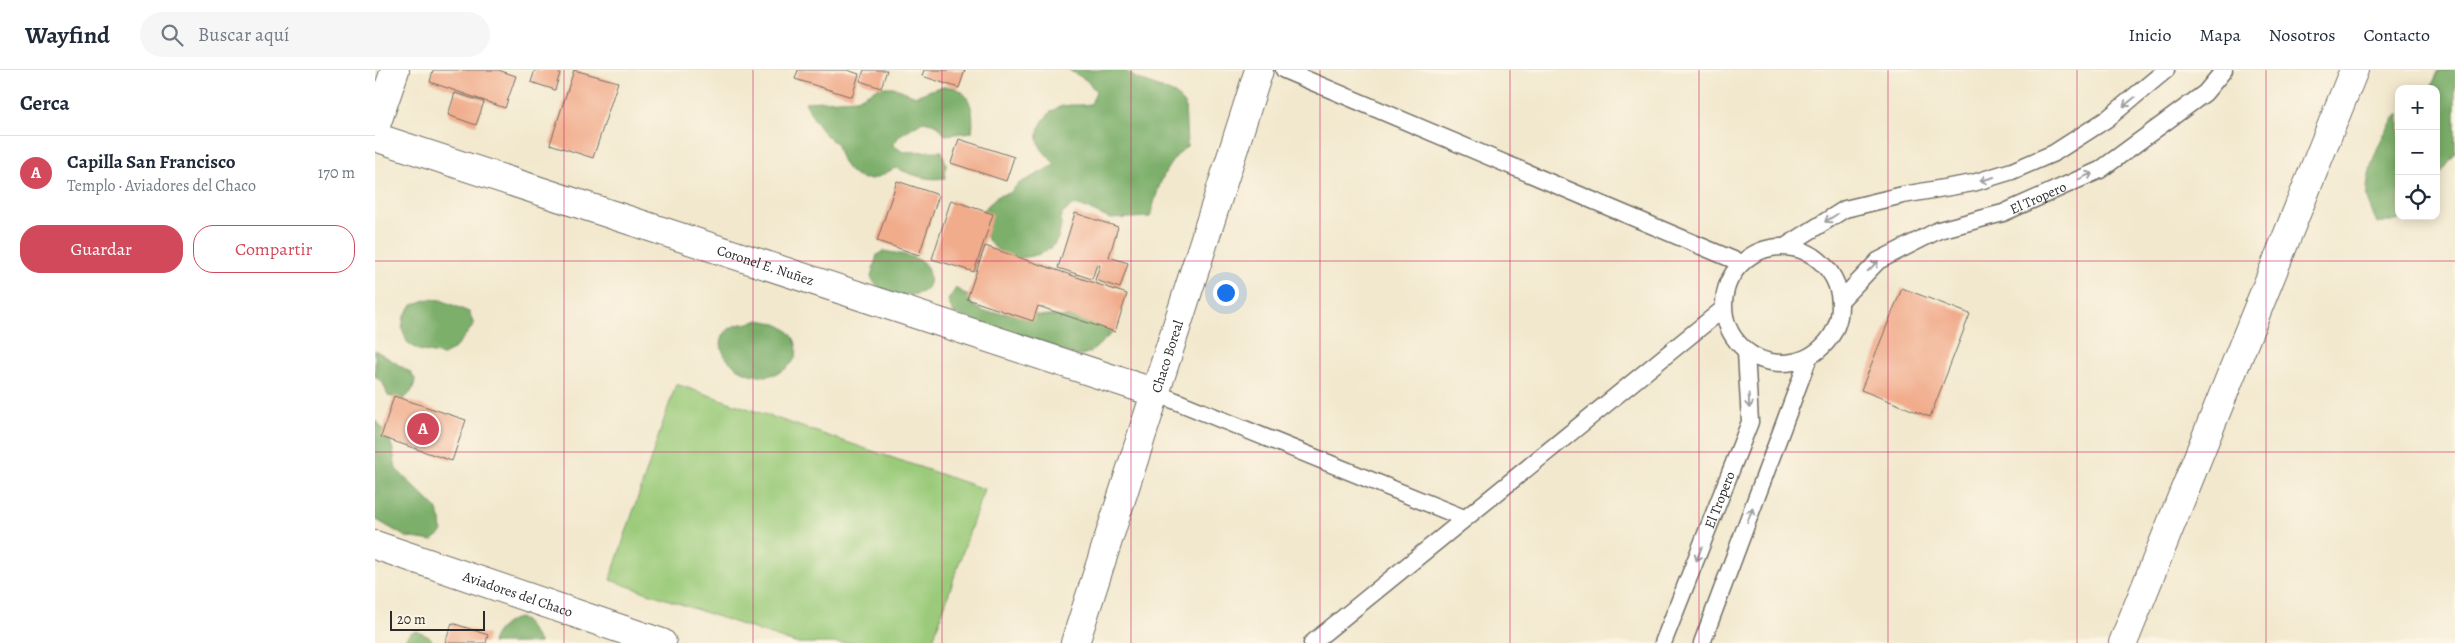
<!DOCTYPE html>
<html lang="es">
<meta charset="utf-8">
<style>
body{margin:0;font-family:Alegreya,serif;background:#f6f6f7;color:#1f2937}
.controls{position:absolute;right:15px;top:15px;display:grid;overflow:hidden;border-radius:10px;box-shadow:0 2px 12px #0003}
.controls button{width:45px;height:45px;display:grid;place-items:center;padding:0;border:0;border-bottom:1px solid #e0e1e3;background:#fff;color:#1f2937;font:25px sans-serif}
.scale{position:absolute;left:15px;bottom:12px;width:95px;box-sizing:border-box;padding-left:5px;border:2px solid #2b2b2b;border-top:0;font-size:14px;line-height:18px;white-space:nowrap;color:#2b2b2b;-webkit-text-stroke:4px #fcf5e5;paint-order:stroke}
.you{position:absolute;left:850px;top:222px;width:18px;height:18px;margin:-12px;border:4px solid #fff;border-radius:50%;background:#1a73e8;box-shadow:0 0 0 8px #1a73e833}
.badge{display:grid;place-items:center;width:32px;height:32px;border-radius:50%;background:#d1495b;color:#fff;font-size:16px;font-weight:700}
.pin{position:absolute;translate:-50% -50%;border:2px solid #fff;box-shadow:0 1px 5px #0006}
.list{margin:0;padding:0;list-style:none}
h2{display:flex;justify-content:space-between;align-items:center;height:65px;margin:0;padding:0 20px;font-size:21px}
h2 small{font-size:16px;font-weight:400;color:#747a83}
.list li{display:grid;grid-template-columns:32px 1fr auto;gap:15px;align-items:center;box-sizing:border-box;height:75px;padding:0 20px;border-top:1px solid #e0e1e3}
.list b{display:block;font-size:19px;white-space:nowrap}
.list p{margin:0;font-size:16px;white-space:nowrap;color:#747a83}
.list em{font-size:16px;font-style:normal;color:#747a83}
.actions{display:flex;gap:10px;padding:15px 20px}
.actions a{flex:1;padding:11px 0;border:1px solid #d1495b;border-radius:20px;text-align:center;font-size:18px;color:#d1495b}
.actions .main{background:#d1495b;color:#fff}
.icon{flex:none;width:28px;height:28px;fill:none;stroke:currentColor;stroke-width:2;stroke-linecap:round;stroke-linejoin:round}
.map{position:relative;flex:none;width:2080px;height:573px;overflow:hidden}
header{display:flex;align-items:center;gap:30px;box-sizing:border-box;height:70px;padding:0 25px;background:#fff;border-bottom:1px solid #e0e1e3}
header strong{font-size:24px}
nav{display:flex;gap:28px;margin-inline-start:auto;font-size:18px}
.search{width:350px;height:45px;background:#f6f6f7;display:flex;align-items:center;gap:12px;box-sizing:border-box;padding:0 18px;border-radius:28px;color:#747a83;font-size:19px}
main{display:flex}
aside{flex:1;background:#fff}
.map>svg:first-child{display:block}
.green{fill:#9bcb7a;stroke:#637b52}
.forest{fill:#7caf6a;stroke:#546d4a}
.building{fill:#f1ac8c}
.lines{fill:none;stroke-linecap:round;stroke-linejoin:round}
.service-casing{stroke:#716d64;stroke-width:19}
.minor-casing{stroke:#716d64;stroke-width:30}
.service{stroke:#fff;stroke-width:16}
.minor{stroke:#fff;stroke-width:28}
.oneway{stroke:#a0a0a0}
.grid{fill:none;stroke:#c2185b;stroke-width:1;stroke-opacity:0.55}
.labels{text-anchor:middle;stroke-width:4;stroke-linejoin:round;paint-order:stroke}
.street-label{font-size:14px;fill:#2b2b2b;stroke:#fcf5e5}
</style>
<header>
<strong>Wayfind</strong>
<div class="search"><svg class="icon" aria-label="search" viewBox="0 0 24 24"><circle cx="10" cy="10" r="6"/><path d="M15 15l6 6"/></svg>Buscar aquí</div>
<nav><a>Inicio</a><a>Mapa</a><a>Nosotros</a><a>Contacto</a></nav>
</header>
<main>
<aside>
<h2>Cerca<small></small></h2>
<ul class="list">
<li><span class="badge">A</span><div><b>Capilla San Francisco</b><p>Templo · Aviadores del Chaco</p></div><em>170 m</em></li>
</ul>
<div class="actions"><a class="main">Guardar</a><a>Compartir</a></div>
</aside>
<div class="map">
<svg width="2080" height="573" viewBox="0 0 2080 573">
<rect width="100%" height="100%" fill="#fcf5e5"/>
<filter id="ink" filterUnits="userSpaceOnUse"><feTurbulence type="fractalNoise" baseFrequency=".02" numOctaves="2"/><feDisplacementMap in="SourceGraphic" scale="10" xChannelSelector="R" yChannelSelector="G"/><feConvolveMatrix kernelMatrix="1 2 1 2 8 2 1 2 1" color-interpolation-filters="sRGB"/></filter>
<filter id="wash" filterUnits="userSpaceOnUse"><feTurbulence type="fractalNoise" baseFrequency=".0096" numOctaves="4" result="noise"/><feDisplacementMap in="SourceGraphic" scale="20" xChannelSelector="R" yChannelSelector="G"/><feGaussianBlur stdDeviation="1.12" result="paint"/><feColorMatrix in="noise" values="0 0 0 0 0 0 0 0 0 0 0 0 0 0 0 0 0 1.4 0 .05"/><feComposite in="paint" operator="in"/></filter>
<g filter="url(#wash)">
<rect width="100%" height="100%" fill="#f2e8ce"/>
<polygon class="green" points="301,314 609,419 557,573 420,573 235,510"/>
<g class="forest">
<path d="M694,0H749L761,8L800,24L810,34L812,76C787,97 784,117 775,147L735,149L711,138L698,135L687,144C686,152 686,163 682,170C677,179 670,182 661,185C631,194 608,175 603,145L623,126L635,123L643,114L680,95C676,89 668,82 665,76C657,60 673,39 688,36C697,34 706,36 716,34L721,21L711,10Z"/>
<polygon points="2064,0 2080,0 2080,84 2061,110 2061,19 2055,19"/>
<path d="M505,17H518L541,26C549,23 559,18 568,17C595,14 600,42 597,62L570,65L561,54L548,51L525,65L518,75L528,82L567,81L571,94L570,108C552,111 538,105 521,98C513,101 502,109 495,109C474,110 465,90 462,74C445,63 439,50 430,32L482,29Z"/>
<path d="M2024,43V146H2033L2029,149L2002,153C1999,145 1993,135 1992,127C1990,102 2007,60 2024,43Z"/>
<path d="M508,181C520,183 536,185 546,191C551,194 553,200 554,205C558,227 531,227 517,223C507,219 501,218 496,207L502,185Z"/>
<polygon points="581,218 592,225 598,236 610,242 691,247 728,241 737,251 736,264 716,282 703,286 578,243 573,230"/>
<polygon points="53,229 66,230 94,242 99,255 79,279 68,285 43,280 32,272 27,259 29,246 37,235"/>
<path d="M383,250C397,252 412,255 419,269C424,279 422,289 414,296C380,326 326,281 354,259C363,252 374,255 383,250Z"/>
<path d="M0,280L35,302L40,309C39,319 36,325 27,329L13,326L8,313L0,306Z"/>
<polygon points="0,350 13,365 18,380 21,399 61,438 66,450 67,463 57,471 31,467 0,449"/>
<path d="M144,548L150,551L165,573H117C119,561 132,550 144,548Z"/>
<polygon points="42,561 56,568 57,573 27,573 35,563"/>
</g>
<g id="blocks">
<g class="building">
<polygon points="58,0 123,0 141,6 130,38 55,12"/>
<polygon points="160,0 186,0 180,20 156,12"/>
<polygon points="199,0 243,12 218,88 175,74"/>
<polygon points="423,0 472,0 484,4 477,27 420,9"/>
<polygon points="489,0 512,0 506,18 485,11"/>
<polygon points="549,0 590,0 584,18 547,6"/>
<polygon points="80,23 109,32 101,55 73,45"/>
<polygon points="584,69 639,87 631,111 576,93"/>
<polygon points="522,111 564,125 544,185 502,171"/>
<polygon points="576,130 618,144 599,202 557,189"/>
<polygon points="700,143 743,157 734,187 753,193 745,218 720,210 725,195 722,194 717,209 683,198"/>
<polygon points="610,176 752,224 740,262 663,236 658,251 592,229"/>
<polygon points="1527,218 1595,244 1555,347 1486,320"/>
<polygon points="19,326 91,350 77,391 6,367"/>
<polygon points="77,553 113,565 111,573 70,573"/>
</g>
</g>
</g>
<g filter="url(#ink)">
<use href="#blocks" fill-opacity="0" stroke="#716d64" stroke-width="1"/>
<g class="lines">
<g class="service-casing">
<g id="service">
<polyline points="909,0 1366,193"/>
<polyline points="1411,176 1470,139 1528,125 1598,113 1637,101 1679,83 1732,49 1791,0"/>
<circle cx="1407" cy="235" r="58"/>
<path id="s1" d="M1465,231L1503,191L1564,160L1628,143L1725,100L1830,23L1849,0"/>
<polyline points="781,323 1089,448"/>
<polyline points="937,573 1348,239"/>
<path id="s2" d="M1288,573L1375,352L1371,282"/>
<polyline points="1327,573 1434,287"/>
</g>
</g>
<g class="minor-casing">
<g id="minor">
<polyline points="0,58 20,0"/>
<path id="s3" d="M0,67L781,323"/>
<path id="s4" d="M0,475L287,573"/>
<path id="s5" d="M700,573L884,0"/>
<polyline points="1748,573 1979,0"/>
</g>
</g>
<use href="#service" class="service"/>
<use href="#minor" class="minor"/>
</g>
<defs><path id="oneway-shaft" d="M-6 0H5M1.5-3L5.5 0L1.5 3" fill="none" stroke-width="1.6" stroke-linecap="round" stroke-linejoin="round" transform="scale(1.25)"/></defs>
<g class="oneway">
<use href="#oneway-shaft" transform="translate(1754 32) rotate(141)"/>
<use href="#oneway-shaft" transform="translate(1711 106) rotate(-24)"/>
<use href="#oneway-shaft" transform="translate(1612 109) rotate(164)"/>
<use href="#oneway-shaft" transform="translate(1456 148) rotate(148)"/>
<use href="#oneway-shaft" transform="translate(1498 196) rotate(-45)"/>
<use href="#oneway-shaft" transform="translate(1374 331) rotate(87)"/>
<use href="#oneway-shaft" transform="translate(1375 445) rotate(-69)"/>
<use href="#oneway-shaft" transform="translate(1324 484) rotate(111)"/>
</g>
</g>
<path class="grid" d="M189,0V573M378,0V573M567,0V573M756,0V573M945,0V573M1135,0V573M1324,0V573M1513,0V573M1702,0V573M1891,0V573M0,191H2080M0,382H2080"/>
<g class="labels">
<g class="street-label">
<text dy="5" stroke="none"><textPath href="#s1" startOffset="228">El Tropero</textPath></text>
<text dy="5" stroke="none"><textPath href="#s3" startOffset="411">Coronel E. Nuñez</textPath></text>
<text dy="5" stroke="none"><textPath href="#s5" startOffset="301">Chaco Boreal</textPath></text>
<text dy="5" stroke="none"><textPath href="#s2" startOffset="154">El Tropero</textPath></text>
<text dy="5" stroke="none"><textPath href="#s4" startOffset="151">Aviadores del Chaco</textPath></text>
</g>
</g>
</svg>
<div class="controls">
<button>+</button>
<button>−</button>
<button><svg class="icon" aria-label="locate" viewBox="0 0 24 24"><circle cx="12" cy="12" r="6"/><path d="M12 2v4M12 18v4M2 12h4M18 12h4"/></svg></button>
</div>
<div class="scale">20 m</div>
<div class="you"></div>
<div class="pin badge" style="left:48px;top:359px">A</div>
</div>
</main>
